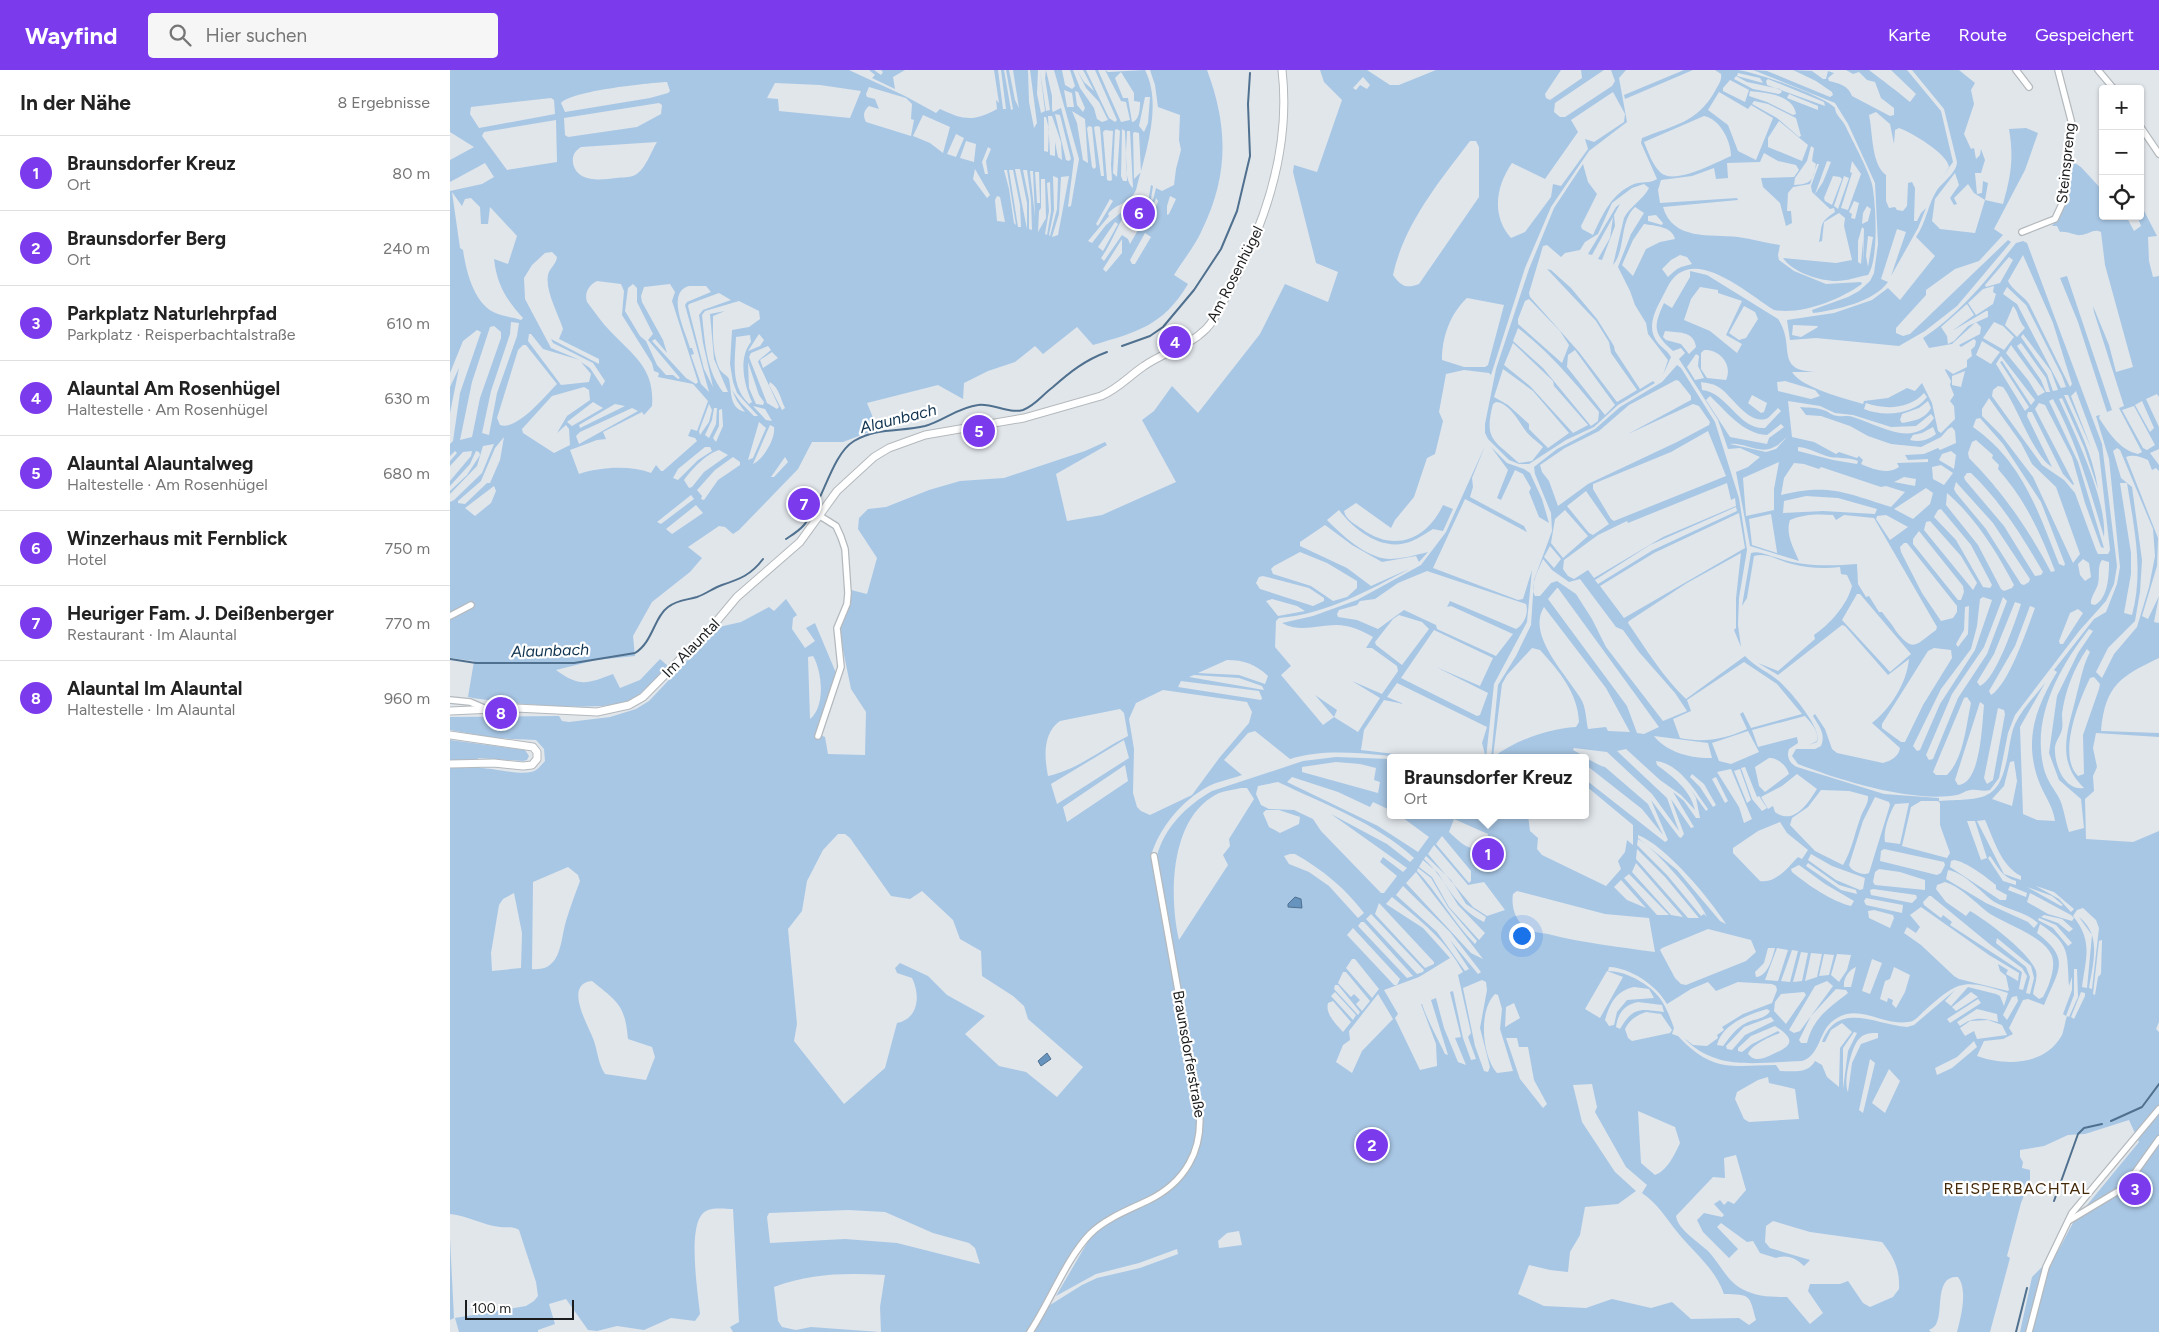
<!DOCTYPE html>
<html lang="de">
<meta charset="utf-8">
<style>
body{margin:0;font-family:Figtree,sans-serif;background:#f6f6f6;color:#222}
.controls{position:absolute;right:15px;top:15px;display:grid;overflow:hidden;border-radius:5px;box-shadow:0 1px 4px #0004}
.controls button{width:45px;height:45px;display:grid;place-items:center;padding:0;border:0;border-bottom:1px solid #e0e0e0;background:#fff;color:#222;font:25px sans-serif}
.scale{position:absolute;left:15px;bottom:12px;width:109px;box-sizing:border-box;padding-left:5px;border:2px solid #1a1c1d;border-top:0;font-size:14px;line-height:18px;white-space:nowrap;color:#1a1c1d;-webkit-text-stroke:4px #fff;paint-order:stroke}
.you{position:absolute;left:1071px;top:865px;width:18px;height:18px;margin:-12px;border:4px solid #fff;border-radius:50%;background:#1a73e8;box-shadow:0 0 0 8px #1a73e833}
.badge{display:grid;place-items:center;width:32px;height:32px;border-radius:50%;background:#7c3aed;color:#fff;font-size:16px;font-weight:700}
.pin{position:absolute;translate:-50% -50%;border:2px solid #fff;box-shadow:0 1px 5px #0006}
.popup{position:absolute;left:937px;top:684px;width:202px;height:65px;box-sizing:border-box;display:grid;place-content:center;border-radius:5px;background:#fff;filter:drop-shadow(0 1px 4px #0005);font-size:16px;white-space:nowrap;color:#767676}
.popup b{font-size:19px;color:#222}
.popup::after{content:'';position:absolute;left:50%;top:100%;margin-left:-10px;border:10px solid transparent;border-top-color:#fff}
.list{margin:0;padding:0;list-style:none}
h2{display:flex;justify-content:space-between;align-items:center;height:65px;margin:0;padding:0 20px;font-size:21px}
h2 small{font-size:16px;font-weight:400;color:#767676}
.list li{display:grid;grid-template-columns:32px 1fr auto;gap:15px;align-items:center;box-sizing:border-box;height:75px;padding:0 20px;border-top:1px solid #e0e0e0}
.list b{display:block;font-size:19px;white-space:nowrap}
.list p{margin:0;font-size:16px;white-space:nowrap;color:#767676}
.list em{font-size:16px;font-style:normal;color:#767676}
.icon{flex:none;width:28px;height:28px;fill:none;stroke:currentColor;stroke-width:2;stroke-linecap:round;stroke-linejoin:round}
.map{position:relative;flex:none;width:1709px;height:1262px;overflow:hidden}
header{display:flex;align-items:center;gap:30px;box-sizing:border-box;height:70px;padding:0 25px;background:#7c3aed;color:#fff}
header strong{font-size:24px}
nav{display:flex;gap:28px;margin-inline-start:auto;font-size:18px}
.search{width:350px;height:45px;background:#f6f6f6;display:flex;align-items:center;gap:12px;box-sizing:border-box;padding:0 18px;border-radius:5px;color:#767676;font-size:19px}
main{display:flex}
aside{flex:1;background:#fff}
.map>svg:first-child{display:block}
.green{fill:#a8c7e5;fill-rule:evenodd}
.water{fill:#6694bf;stroke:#4f708e}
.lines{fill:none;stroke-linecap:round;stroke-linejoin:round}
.stream{stroke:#4f708e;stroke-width:2}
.minor-casing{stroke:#b4b9bd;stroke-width:8}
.tertiary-casing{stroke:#b4b9bd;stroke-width:9}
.minor{stroke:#fff;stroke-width:5.5}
.tertiary{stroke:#fff;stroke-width:7}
.labels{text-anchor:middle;stroke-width:4.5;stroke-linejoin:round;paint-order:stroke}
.street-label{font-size:15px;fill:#1a1c1d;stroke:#fff}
.water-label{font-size:16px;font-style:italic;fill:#103451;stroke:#fff}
.neighbourhood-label{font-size:16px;letter-spacing:1px;fill:#452a0a;stroke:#fff}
</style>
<header>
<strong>Wayfind</strong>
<div class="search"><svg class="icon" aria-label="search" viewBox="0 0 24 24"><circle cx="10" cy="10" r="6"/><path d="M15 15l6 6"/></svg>Hier suchen</div>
<nav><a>Karte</a><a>Route</a><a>Gespeichert</a></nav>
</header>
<main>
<aside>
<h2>In der Nähe<small>8 Ergebnisse</small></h2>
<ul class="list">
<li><span class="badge">1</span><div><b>Braunsdorfer Kreuz</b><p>Ort</p></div><em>80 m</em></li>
<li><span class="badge">2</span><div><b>Braunsdorfer Berg</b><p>Ort</p></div><em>240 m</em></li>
<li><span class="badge">3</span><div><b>Parkplatz Naturlehrpfad</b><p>Parkplatz · Reisperbachtalstraße</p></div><em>610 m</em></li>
<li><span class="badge">4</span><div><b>Alauntal Am Rosenhügel</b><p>Haltestelle · Am Rosenhügel</p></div><em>630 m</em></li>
<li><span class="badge">5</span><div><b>Alauntal Alauntalweg</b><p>Haltestelle · Am Rosenhügel</p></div><em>680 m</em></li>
<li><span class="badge">6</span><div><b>Winzerhaus mit Fernblick</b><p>Hotel</p></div><em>750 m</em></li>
<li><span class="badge">7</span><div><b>Heuriger Fam. J. Deißenberger</b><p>Restaurant · Im Alauntal</p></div><em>770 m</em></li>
<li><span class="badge">8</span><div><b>Alauntal Im Alauntal</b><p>Haltestelle · Im Alauntal</p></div><em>960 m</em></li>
</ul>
</aside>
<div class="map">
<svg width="1709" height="1262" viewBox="0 0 1709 1262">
<rect width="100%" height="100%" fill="#e1e6eb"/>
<g class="green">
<path d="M0,0H399L455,26L486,43L490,39C513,50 524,52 547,39L546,30L549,33L544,0H548L553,39H556L551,0H554L561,40L563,39L556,0H559L565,30L569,38L563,0H578L579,32L584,58L587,53L580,0H588L587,24L591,43L595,41L590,0L596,41L600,40L595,8L596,0L602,26V40L603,42L611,38L624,89L618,137L621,136L629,89L604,0H612L615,15L622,19L625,16L620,0H623L630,18L644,38L647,49L652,52L658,50L649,32L636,18L627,0L634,12L644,21L633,0H636L659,48L665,52L667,50L645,0H648L671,52L680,50L676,32L671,31L655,0L658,2L695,0C713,35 695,84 686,120C679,135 666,133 658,144L659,146L638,171L642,173L656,155L680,135L681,137C668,151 663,172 651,188L654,191L672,165L678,169L680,174L688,160L686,158L699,154L705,148L703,145L708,131L706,128L701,142L697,138L701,115L703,116L701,129L703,130L706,118L712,121L724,115L726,99L731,80L729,70L730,45L708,37L705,15L700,0H757C778,56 779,105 752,160C745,176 733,190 724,205L738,214C713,256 687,262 643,275L627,257L593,284L585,276L565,292L538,301L514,313L513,329L488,315L417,333L424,350L416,353L419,362L393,372H362L348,399L289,460L283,464L275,457L269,456L238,477L252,488L240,502L202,532L183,566L185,586L146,590L106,600C129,617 137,614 163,604L170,618L190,610L210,589L218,596C206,608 194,624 178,631C153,643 48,633 18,627L24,591L0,588V432L4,430L32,403L44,374L33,376L27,396L0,424V421L17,405L30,385L29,382L26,381L20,394L0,416V411L21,386L22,381L13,382L0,396V391L7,383L5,381L0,386V374L3,371L10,323L31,262L27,260L13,271L0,303V121L32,114L44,107L35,93L0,112V90L24,77L0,62ZM671,2L684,23V31L690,32C690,40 689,51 682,52L678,28H673L665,8ZM217,12L220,21L218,23L200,28L115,42L111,33C121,21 197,13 217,12ZM325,13L370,15L411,21L400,48L329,41L328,29L317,28ZM419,17L456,28L462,34L461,49L464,50L461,66L416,52C413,46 413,41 419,36L429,39L425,29L417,27L416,24ZM614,20L622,23L624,37H617ZM625,21L628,22L635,38L633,42L627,35ZM695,27H700L698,53L694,62L689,56ZM101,28L104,30L105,44L29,58L20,44L21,37ZM209,33L212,35L211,44L187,57L118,67L115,65L114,48ZM622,41L635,49L638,93L633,90L627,53ZM605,44L610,45L621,89L619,91L616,90ZM473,45L500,57L493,83L480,73L463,66ZM598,46H602L611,72L612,90L608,87L605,72V86L600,85ZM594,47H596L599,59L598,82L594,81ZM106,50L107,92L57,100L32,66L34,62ZM639,56L642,57L646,97L644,99L642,97L637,58ZM647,56L650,57L654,106H651L644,57ZM667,59L670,61L667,107L663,103L665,60ZM672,59L675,61L677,111H673L671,106ZM655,60L663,61L661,95L662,110L660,111L657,110L653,62ZM677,61H680L683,118C672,110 677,75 677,61ZM685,62L689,63L691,102L684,109L683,63ZM506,64L514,68L506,87L497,84ZM516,71L526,74L524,92L510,88ZM207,72C201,82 195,100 185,105C180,108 172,107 166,108C151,110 127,113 123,93C122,85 125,81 131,77ZM538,77L541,79L536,91L538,104H535L532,92ZM525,99L540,125L537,128L523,109ZM565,99H570L577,133V159ZM554,100H557L566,155L564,153L559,119ZM559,100H563L570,135L571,157H568ZM573,100H577L581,130L582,160L579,159V130ZM580,101H583L585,147L580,102ZM585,102H589L590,133H587ZM603,106L608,108L607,139L600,166L599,165L604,140ZM619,106L608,165L602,167L609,144L611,107ZM591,109H595L596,148L588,162L589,141L591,138ZM600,112L601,141L597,165L595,164L599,141L597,113ZM2,122L12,136L15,129L21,128L30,137L31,154H38L40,137L67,166L58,194L44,189C47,215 56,229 73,248L71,250C63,247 56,247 48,244C24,236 16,201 13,180L10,178ZM547,126L550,127L555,152L547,151L545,130ZM720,126L726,129L719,144L717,145V136ZM660,129L663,131L648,156L646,154ZM665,152L668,154L653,181L648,177ZM695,163L701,167L685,194H682L680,190ZM672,169V183L656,202L653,199ZM102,182L107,187C106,195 100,197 98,205C95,221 108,243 113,259L109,269L149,289V294L101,269L103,273L143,293L155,311L152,316L140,298L131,292L141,304L139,312L111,315L78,271L79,264H81L93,279L130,290L101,278L75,229L74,208L82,195L95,183ZM147,211L171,214L174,221L172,245L202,293L204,301L209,303L208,307L243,314L258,331L247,361L241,359L238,366L245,368L247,371L213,401H211L206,395L201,403C180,395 150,397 129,404L120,380L147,370L156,369L153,362L192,342L194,345L202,336C205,299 184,286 161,262C152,253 145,242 137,232C134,223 139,215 147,211ZM183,214L187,218V232L203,264L198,270L230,308L228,309L223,305H216L207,295L196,271L190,266L175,241L178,218ZM220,214L225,222L222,231L248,312L246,314L236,308L202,271L205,269L217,283L213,270L192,232L191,226L194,217ZM239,216H256L261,222L237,232L235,235L259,322L251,314L241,285L244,284L242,278H240C236,262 215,223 239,216ZM269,223L281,230L253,240L249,245L253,273L263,317L254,299L238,236L239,234ZM289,231L309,241L310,249L299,257L282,260L280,294L283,312L287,323L308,346H304L291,333L282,320L287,331L295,342C279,338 282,322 279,309C277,305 271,303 269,298C262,282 263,263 263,246L275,241L260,244L264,289L278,322H273C256,300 255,272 252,245L255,241ZM61,252L69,253L67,266L47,323L39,365L32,363L41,321L60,264ZM44,256L51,262V268L30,328L22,367L10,370L22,312L40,257ZM309,264L314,270L310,276L298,281ZM300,265L301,272C288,288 294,315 302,332L299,334C280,315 285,292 286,267ZM73,275H76L107,314C95,326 67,361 50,355L47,348L68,280ZM318,276L321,280L309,290L308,292L329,337L327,339L317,333L299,287L301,283ZM322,282L328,288L313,298L310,290ZM298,292L309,325L314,332L313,335L306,334L299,318ZM320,312C330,319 330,328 335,338L332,340L319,315ZM134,317L139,320L140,330L117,346L107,363L116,355L119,359L120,375L104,383L73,363L72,359L102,326ZM143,332L153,338L122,356L117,352ZM165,334L175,336L130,358L129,355ZM259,334L262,340L259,352L250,365L249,361ZM303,336L315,339L322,351L316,350ZM182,338L188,341L129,374L126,366L130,362ZM264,338H267L266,354L259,368L255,365L262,350ZM272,339L273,356L266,372L263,368L269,356V340ZM309,352L316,358L303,388L298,390ZM320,355L324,357C326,368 313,390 303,394ZM54,367L50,390L40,413H37L15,434L8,433V431L31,411L45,378ZM255,377H260L262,381L248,390L228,410L223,408L228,399ZM269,380L278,385L254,402L242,417L239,418L234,410C242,399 256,384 269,380ZM283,387L290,392V395L268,410L254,430L251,429L252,426L247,420L265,400ZM335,387L338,392L324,407H321ZM44,416L46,421L41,433L25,446L15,438ZM241,425L244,429L211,454L207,452ZM246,435L253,443L222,464L216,459Z"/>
<polygon points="419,0 424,0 431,5 433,2 431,0 455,0 443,7 445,19 422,8 425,5"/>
<path d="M870,0H917L940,15H949L986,0H1111L1095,24L1096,28L1100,30L1132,8L1131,0H1154L1105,33L1104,42L1110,47H1115L1162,16L1165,11L1161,0H1176L1169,8L1177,52L1139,81L1101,137L1075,198L1041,305L1039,303L1014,300L996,304L989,342L993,351L985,384L977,388L964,427L945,450L941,458L906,433L894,441C896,450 905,454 912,459C945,483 977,469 993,435L1003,439L993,461L983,459C976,463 969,468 962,471C934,483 905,461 889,440L877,450C892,465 916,488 939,489C952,489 966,485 978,482L969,492L966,486L932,492L902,475L875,455L850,472V476L897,498L921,516L959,499C918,521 876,544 829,548L826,551L825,577L841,596L831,605L873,655L884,647L865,625L887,640L884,647L908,662L930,628L902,611L932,624L948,601L947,596L922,578H916L923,567C911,560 900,555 886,555C867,555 850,563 832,553L863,546L907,530L971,495L996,462L1035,376L1022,408L1023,417L1020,427L1074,456L1077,462L1015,429L983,498L1068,530L1073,529L1082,500L1077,552L1044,614L1036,688L1032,673L1037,657L947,613L937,627L954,634L934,630L914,660L911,680L978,688C932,688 885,675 840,689L805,661L798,663L774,690L792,705C781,709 769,711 759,716C732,730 709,758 701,786H707C714,758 737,735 762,721L853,691L886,687L940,689V740L923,732L920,737L888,722L842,707L837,712L928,756L968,782L979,767L949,745H1078L1080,761L1088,768L1087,779L1092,785L1156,816L1171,799L1168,791L1175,782L1177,770L1183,775V755L1136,716V710L1215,772L1218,770L1201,730L1229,767L1231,768L1234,764L1221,729L1241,758L1244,757L1223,722L1234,731L1246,748H1250L1246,728L1241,720L1256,741L1258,739C1245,721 1230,694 1206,691L1207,695C1223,707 1240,719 1245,740L1231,725L1210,710L1176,679L1167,681L1217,728L1229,761L1202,724L1157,682L1124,678L1123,680C1131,684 1148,696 1155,697L1198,734L1213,765L1192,739L1136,695V688H1124L1116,684L1107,688H1065L1061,685L1041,688L1048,615L1066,586L1081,555L1084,510L1102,461L1101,443L1085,404L1084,397L1107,379L1145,359L1170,337L1212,312L1227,295L1231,298L1265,352L1289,428L1297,480L1289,528L1288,555L1291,577L1284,560L1286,558V528L1291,483L1237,513L1179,551L1178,553C1196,579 1213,607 1236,629L1295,586C1305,597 1319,602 1330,612C1340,621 1373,659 1367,672L1359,675L1367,671C1369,661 1361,653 1355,646L1302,660L1308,677L1347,667L1348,673L1339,679C1336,687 1340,694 1347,697L1434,724L1489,728V731C1533,728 1549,734 1558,684C1560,674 1561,663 1565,654C1572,639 1585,626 1595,613L1570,657L1573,744L1587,750L1605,751C1603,735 1593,724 1588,709C1574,669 1586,637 1607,602L1604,600L1644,549L1656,542L1667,514L1670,497L1659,389L1646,346L1650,345L1649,348C1659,363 1670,380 1688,384L1692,382L1669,338L1674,336L1644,242L1643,236L1659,275L1666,302L1683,297L1655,195L1651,162C1644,158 1639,164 1631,165C1625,166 1618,161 1610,162L1607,156H1602C1619,138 1619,116 1622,91L1631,97L1653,121V146H1676L1684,161L1691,156L1687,146H1690L1692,137L1707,166L1698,167L1699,191L1703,207L1709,206V327L1707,324L1696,329L1709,357V379L1700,383L1709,395V401L1706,398L1702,400L1698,390C1691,387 1683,384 1676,387L1708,468L1707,496L1692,546L1698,549L1709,526L1704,552L1709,553V588C1671,606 1655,615 1651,661L1709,663V667L1646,663L1643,678L1647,697L1643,706L1644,721L1635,729L1636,769L1683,772L1709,761V952L1706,959L1709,962V1262H1570L1582,1207L1608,1181L1624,1151L1689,1072L1679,1050L1635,1064L1618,1065L1594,1076L1570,1080V1087L1573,1092L1572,1098L1580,1100V1110L1571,1133L1557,1186L1560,1188L1540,1262H1507C1511,1247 1518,1220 1508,1207C1485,1205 1493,1239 1487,1252C1486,1256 1483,1258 1479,1260L1481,1262H583L600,1235L632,1215L647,1208L690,1198L728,1184L727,1179L689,1193L646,1204L606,1226L637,1173L642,1166L659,1153L656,1149L646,1156L577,1262H431L430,1237L435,1205C396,1203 361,1203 324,1217L328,1251L332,1257L346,1260L361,1257L430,1262H283L280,1257L289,1252L283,1139C275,1139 263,1137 256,1141C236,1151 248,1223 250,1244L245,1251L221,1248L194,1260L167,1256L147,1261L138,1260L116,1229L99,1234L105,1254L88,1260V1262H9L5,1248L76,1236L84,1231L88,1226L86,1212L69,1160C63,1156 57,1158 50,1157C33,1155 18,1146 0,1144V670L75,680L79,686L77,690L73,691L28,688L30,698C43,698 77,707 86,700C89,698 92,694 95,691L94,679L86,670L45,668L0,660V647L109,646L112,651L119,652L160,647L186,639L199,631L269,557L291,552L319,537L324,541L336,529L347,545L343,548L342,559L355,578L365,571L356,558L365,553L386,603L380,628L366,663L375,667L378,684L415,685L416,642L401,619L390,565V554L401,534V520L417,524L427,488L408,459L409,448L418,439L436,437L479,420L510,411L554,408L635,381L655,372L657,375L606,404L617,451L652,445L726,412L692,350L704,341L722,316L748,343L810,264L835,214L878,232L888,202L866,193L843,102L844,95L867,102L892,30L874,12ZM913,7L920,15L917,19L910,15L906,20L903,18ZM1163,22L1175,44L1174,52L1144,72L1135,69L1138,79L1111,116L1103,114L1101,127L1075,162L1061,168C1041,145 1046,116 1062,93L1095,109L1128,62L1121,50ZM1020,71H1026L1029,77V127L969,214C956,219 951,216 943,205C954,154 989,112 1020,71ZM1017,228L1054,235L1038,295L1035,297H1014L992,290C992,267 1000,244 1017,228ZM1226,310L1229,311L1241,326V330L1178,364L1243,334L1249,336L1260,352L1259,355L1227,372L1138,414L1108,436L1099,411L1092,402L1090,395L1115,378L1149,361L1179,335ZM1692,331L1704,358L1700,362L1685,335ZM1684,336L1705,375L1697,380L1693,378L1672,340ZM1258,361L1276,406L1164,451L1161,449L1143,419V414L1221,382ZM1667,378L1670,380L1703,459L1705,486L1699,517L1687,557L1664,584L1652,608L1646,602L1658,578L1685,551L1690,522L1692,490L1682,417L1671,408L1663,381ZM1277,413L1281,430L1285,428L1286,436L1213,467L1144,508L1138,500L1124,509L1118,506L1113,499L1114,490L1148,465L1177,451L1178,453ZM1670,413H1677C1684,458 1694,500 1682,545L1674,543L1681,504V483ZM1136,421L1159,454L1143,465L1139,463L1117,436ZM1286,437L1287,441L1203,480L1148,514L1145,510L1200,475ZM1115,440L1138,466L1113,488L1101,473L1105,449ZM1289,443L1295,478L1174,548L1150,516L1204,483ZM1100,476L1111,489L1104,498L1094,487ZM850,482L877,493L907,511V518L897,527L883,531L861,516L823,504L821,499L824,496ZM1093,489L1102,500L1119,512L1130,509L1166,557L1173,560L1189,582L1225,623L1237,641L1213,651L1156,577L1142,549L1126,524L1107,511L1101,513L1090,526H1085C1079,516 1089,499 1093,489ZM977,501L1076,534C1079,543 1074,555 1066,559L1000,531L997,537L1001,536L1063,564L1046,586L987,559L986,555L954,540L928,559L907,550L888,547L887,544L889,540L907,535L910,531L925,529L948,513ZM813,506L859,518L874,528V531L863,536L810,519L806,513L809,507ZM1107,518H1108L1209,657L1194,664L1187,663L1177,636L1098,529ZM822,529L847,536L855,541L828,546L816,531ZM1094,537L1156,618L1180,662L1158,661L1156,657L1138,659C1136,650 1136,637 1131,629C1117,605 1076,565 1094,537ZM949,545L972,552L979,559L952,595L926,575L925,572L943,549ZM1639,559L1643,561L1628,583L1607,626L1599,683L1609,710L1631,729L1634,758L1619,762C1615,751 1614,736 1608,726C1602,716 1597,710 1594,699C1581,648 1609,598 1639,559ZM984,560L1043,588L1030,616L986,597L1038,623L1030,645L1027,646L951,608ZM1082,578L1090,580C1109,601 1128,623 1129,652L1126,657C1096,659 1067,670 1043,687L1052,614L1057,605ZM1637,579L1640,582C1633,595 1631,609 1627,623C1619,658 1604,689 1634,718C1614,721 1604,694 1605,677C1606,670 1611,665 1612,659C1613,654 1612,649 1612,644C1615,621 1624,598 1637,579ZM363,586C372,601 376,636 360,649L358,587ZM777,590C794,590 805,594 818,606L815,614L789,605L748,603ZM1294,592L1327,614L1352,644L1301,658L1293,642L1290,644L1297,659C1275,669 1254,673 1230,668L1223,649L1241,641L1237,630ZM744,605L789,608L812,616L814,620L739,607ZM1644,607L1650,614L1649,619L1633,665L1634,704L1628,706C1607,685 1629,631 1640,608ZM731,611L809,621L812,628L811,630L728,617ZM713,620L797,632L802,642L799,653L770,687L742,725L700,745L691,741L687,737L683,723L684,679L679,649L686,633ZM670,639L674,643L678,666C652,679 627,700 598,706C594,686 593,663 610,651ZM1298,661L1309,682L1281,694L1269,691L1262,673ZM1204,666L1258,673L1262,688C1242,689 1216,682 1204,666ZM674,670L679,688L607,734L601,714ZM1319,688C1327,687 1337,696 1339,704L1315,722L1309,716L1305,697ZM1564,691L1567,711L1562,736L1542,729L1554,716L1560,692ZM886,692L910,694L926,698L924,710L930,712L928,723L852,702V697ZM675,695L678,711L617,752L613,737ZM1295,697L1307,727L1309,726L1317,738L1312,741L1302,729L1291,698ZM1281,699L1302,749L1294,753L1289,737L1267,702ZM1290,699L1301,730L1297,733L1284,701ZM1242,704L1254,714L1266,735L1263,737L1250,717L1240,707ZM1347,704L1367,719C1358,733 1344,756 1325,742L1323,736L1318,739L1311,727L1332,716ZM1266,707L1278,731L1275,733L1262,709ZM828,712C874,734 926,753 964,788L960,792L937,774L881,744L957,798L953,802L933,787L930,792L947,806L934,823H931L871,761L863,749L844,740L819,739L811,735L806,724L808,716ZM791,718H797L804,729L779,769L780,776L773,785L778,795L729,870C719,827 720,753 762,727C770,721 782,720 791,718ZM1371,720L1399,721L1418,726C1419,734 1412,741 1410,749C1404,765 1402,780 1393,795L1365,781L1340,755L1342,748L1358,737ZM1425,727L1439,732L1440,735L1419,803C1413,806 1401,801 1399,795L1413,751ZM1471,731H1488L1490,733V755L1500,783L1497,788L1452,776L1461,737ZM1459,733L1450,774L1435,772C1433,762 1439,744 1445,734ZM816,740H829L850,747L849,754L830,763L819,757L813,743ZM1004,749L1038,764L1035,776C1020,784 1009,771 999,762ZM1535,750C1544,770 1551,796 1571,806V810L1554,804L1527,751ZM1517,751H1525L1537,788L1531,790ZM1330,752L1337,763L1358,780L1352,789L1348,787C1338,797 1326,814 1310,811L1283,783V778L1308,761ZM388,764H395L400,768L441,826L460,829L472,821L503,850L510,869L531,881L532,906L563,926L574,936L578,949L633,997L607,1027L576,1002L549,996L515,964L535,946L497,925L478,906L450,893L445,898L447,903L462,908C471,926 468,949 447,953L435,998L394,1034L344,971L347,954L338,859L352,841L357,811L373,780ZM1188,765C1216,776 1259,828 1276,854L1270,851L1227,800L1188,768ZM992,766L1021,801V811L1019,813L986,774ZM1188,769C1204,777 1251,831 1257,847L1254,844L1251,846L1217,805L1187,775ZM984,775L1018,815L1034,812L1055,840L1037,846L1023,837L978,784ZM1187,779L1215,807L1249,848H1238L1186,789ZM1434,779L1494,792L1495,795L1491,803L1487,805L1430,791L1431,781ZM840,784H845C873,800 895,818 914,843L908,848L879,816L859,802L839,794L834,786ZM1361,784L1382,796L1415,808L1413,819L1410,820L1386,810L1358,790ZM976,786L1001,810L1016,834L1036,847L1034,852C1002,836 999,812 974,789ZM1540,786C1548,797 1552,807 1566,811V815L1553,811L1538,788ZM973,790L988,803L1008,835L1035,863L1029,870L999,837L982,807L969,797ZM1504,790C1517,792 1536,807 1546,815V819L1557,825L1556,830H1550L1500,797L1501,791ZM1186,793L1233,847L1221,845L1182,802ZM1358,793L1389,815L1406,820L1407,824L1391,820L1356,796ZM1349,795L1375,814L1404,831L1401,836C1381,831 1358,815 1342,802L1341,799ZM118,797L128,805L130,811C125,824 120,838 116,851C110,871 112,902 82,899L83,812ZM968,798L981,808L998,837L1027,871L1025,874C1003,852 988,823 967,801ZM1429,799L1450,802L1475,810V820L1425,815L1423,812L1425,802ZM1498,800C1512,802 1529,819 1539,828C1553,840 1574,840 1588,853L1584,858L1578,852L1536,833L1496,809ZM966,802L1033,889L1021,883L956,813ZM1179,804L1219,845H1207L1174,808ZM1171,810L1196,838L1177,830L1164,817ZM1495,812C1509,816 1524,831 1536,841C1553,854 1594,865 1602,886C1606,898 1599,916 1593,927L1589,929L1583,924C1584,916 1588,909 1586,901C1580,883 1536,850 1520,841L1516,846L1496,832L1486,819L1487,815ZM953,816L1000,862L1031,902L1028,904L1000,870L1019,899L1015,901L987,862L946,825ZM1560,816L1577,823L1576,827L1558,820ZM1586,816L1604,822L1624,839L1621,842L1609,829ZM1577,817L1602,826L1613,835L1611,836ZM1423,819L1466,825L1467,828L1462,833L1421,825L1420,820ZM1067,821L1155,844L1199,848L1205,882C1169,877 1133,873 1098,864C1091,863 1081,862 1076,858C1065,851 1061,836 1063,824ZM64,823L72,863L71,898L42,901L41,883L49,835L53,829ZM1580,823L1621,845L1624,848L1622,851L1598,844L1577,832ZM1479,826H1481L1542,876L1572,898L1577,906L1573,920L1569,919L1572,902L1500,855L1502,852L1493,845L1491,848L1474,835L1473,832ZM942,827C970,850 996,870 1013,902L1008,905L1021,963L1018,967L1026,989L1021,990L1013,968L1003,921L1000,922L1011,967L1005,968L1016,995L1008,992L994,958L986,928L981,930L998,985L995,984C987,967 978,952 972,934H971L986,974L987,996L970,1000L945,948L948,944L934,920L969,907L1000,888L973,858L936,834ZM1416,828L1453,835L1452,843L1416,835L1414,831ZM929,833L984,892V894L975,898L925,844ZM1471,837L1539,885L1569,903L1568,911L1556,904L1558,900L1548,894L1550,901L1556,906L1559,920L1558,921L1509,909L1504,906L1471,875L1454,863L1457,857L1466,863L1470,857L1460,845ZM1633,838L1646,850L1649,858L1642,919L1639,918C1643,892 1652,865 1629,847L1642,865L1637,918L1632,917C1636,887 1643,871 1623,846L1627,840ZM1424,840L1443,845L1444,848L1440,858L1419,848L1418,841ZM921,844L974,900L973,902L967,904L916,849ZM1594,845L1612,849L1623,859L1619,862L1608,853L1591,847ZM1589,848L1606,855L1622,873L1618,876L1603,858L1588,850ZM911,852H914L963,906L957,908L908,856ZM1590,854C1620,874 1617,882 1619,916L1622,907V920L1613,944L1616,946L1624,925V899H1627L1628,927L1619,947L1617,946C1615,952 1614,960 1612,965C1595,996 1555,996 1527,986L1534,971L1553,969L1563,964L1559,958L1573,930L1578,929L1594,935C1608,900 1622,890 1587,863ZM903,858L950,909L947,915H944L897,865ZM1258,859L1301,870L1306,882L1296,891L1236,915L1231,914L1225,908L1210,880L1212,878ZM1547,868L1581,896L1584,908L1580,924L1576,923L1580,907L1576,897L1546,873ZM1652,870L1651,904L1648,907L1645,925L1643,924L1649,871ZM1318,878H1325C1322,889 1318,906 1306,907L1305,902L1314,893ZM1327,878L1338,880L1328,911L1315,910ZM1342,880L1348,881L1340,912L1331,911ZM1351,882L1358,883L1352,911L1343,912ZM1361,883L1372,884L1367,907L1355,911ZM1374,884L1384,885L1379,905L1369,906ZM1387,884L1401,885L1397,900L1389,912L1381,905ZM902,889H905L929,919L922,928L896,898ZM1422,889L1432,893L1420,924L1412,921ZM1159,897C1181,898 1206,915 1217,934L1241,919L1258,912L1266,921L1288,912L1322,914L1326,916L1327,920L1322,933L1293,944L1272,957L1274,960L1267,965L1268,968L1257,976L1243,975L1234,968C1266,1002 1308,992 1352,991C1371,985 1368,961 1384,950C1409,932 1431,956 1458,952C1464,952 1469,946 1473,942C1508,911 1512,908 1558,923L1554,936L1550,926L1546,924L1518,917L1501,936L1495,931L1505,920L1464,955L1457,957C1426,955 1388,930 1372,972H1375L1381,960L1392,953L1402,962L1390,978L1389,1017L1377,1007L1372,995L1365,991C1358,1004 1343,1001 1330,1001L1326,995C1279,996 1262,1002 1228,966L1222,964L1224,958C1221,950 1218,941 1213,933C1204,916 1177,901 1158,901ZM1406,897L1401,917H1394C1393,908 1399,900 1406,897ZM1444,897L1460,905L1455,922L1446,938L1442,934L1443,930L1438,928L1437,932L1430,929L1435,911L1440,909ZM1157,901L1173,907L1150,948L1135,939ZM893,902H896L920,931L912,941L906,934L910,930L904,924L901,927L888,913ZM1032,910L1036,912L1037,920L1030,958L1040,997L1038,1002L1034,1001L1025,976L1013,918ZM142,911C168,932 175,935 178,969L202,977L205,987L196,1010L155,1004C148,993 148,983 144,971C140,958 112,914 142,911ZM1377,911L1383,916L1350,961L1344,963L1339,960L1365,916ZM885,915H888L910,942L908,945L884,919ZM1184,917L1199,919L1204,928L1177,930L1167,942L1164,955L1159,956L1155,950C1160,933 1166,921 1184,917ZM1386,919L1396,920L1398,923C1379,938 1363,948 1357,973H1351L1349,970L1361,946ZM885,922L906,945L903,950L881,926ZM1354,922L1356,925L1336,954L1324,941L1325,932L1331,924ZM1521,922L1528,927L1506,941L1502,937ZM1631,922L1635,923V926L1624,949L1621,947ZM928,924L943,949L912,981L902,1003L886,992L893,975L900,970L899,961ZM1045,924L1048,925L1052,939L1050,959L1063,1001L1047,1003C1032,986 1028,941 1045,924ZM1567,926L1568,931L1557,950L1553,945L1562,927ZM1528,929L1531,933L1500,953L1497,949ZM883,931L901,952L893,962C886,954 875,944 878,933ZM1188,932L1212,935L1214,942C1191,939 1183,936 1170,959L1166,957C1168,943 1174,935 1188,932ZM1064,933L1070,948L1055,957L1056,937ZM1317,939L1320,941C1316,949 1303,949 1296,953C1286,958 1280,967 1273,976L1267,975C1272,954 1299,944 1317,939ZM1527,939L1547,944L1548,952C1533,948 1524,946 1510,956L1507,952ZM1196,942L1211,944L1222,960L1220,963L1182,971L1178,968L1175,959C1179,950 1187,945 1196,942ZM1321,947L1324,951L1295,965L1282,980L1277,979L1276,976L1294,957ZM1538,950L1552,955L1557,965L1527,969L1524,961L1515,966L1510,958L1520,951ZM1325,956C1344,968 1345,975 1323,984C1319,986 1313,989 1308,989C1303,989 1301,987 1298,984C1301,975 1321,966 1330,963L1328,961L1302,974L1292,982L1288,981V978L1301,966ZM1404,962L1407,963L1398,981L1393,1019V978ZM1428,963V968L1411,974L1402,993L1398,1022C1393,1013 1401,977 1409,969C1414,963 1421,963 1428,963ZM1056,968H1067L1069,977H1078L1084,1010L1097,1034L1093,1038L1070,1009ZM1524,971L1527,977L1502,998L1487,1005L1485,998L1507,987ZM1420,989L1425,993L1413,1043L1409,1040ZM1439,999L1450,1011L1435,1043L1422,1033ZM1318,1007L1319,1013L1345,1019L1349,1049L1299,1052L1294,1049L1285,1029L1287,1022L1308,1010ZM1142,1014L1147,1037L1145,1042L1176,1097L1197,1115L1192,1123C1208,1134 1216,1148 1228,1163C1244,1183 1265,1198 1274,1224C1301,1225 1299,1224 1306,1250L1299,1255L1289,1248L1241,1249L1222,1232L1201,1238L1162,1229L1136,1238L1094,1236L1068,1224L1079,1195L1100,1200L1118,1202L1120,1182L1130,1165L1135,1137L1168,1134L1186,1121L1165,1102L1132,1052L1123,1015ZM1188,1041L1225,1057L1230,1073C1225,1084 1217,1101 1205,1105L1191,1093ZM1286,1085L1296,1120L1284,1134L1278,1131L1274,1135L1270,1130L1264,1134L1274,1145L1272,1147L1254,1143L1247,1150L1253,1162L1279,1188L1288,1179L1267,1157L1271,1153L1297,1172L1303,1171L1310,1183L1326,1188C1337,1184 1346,1188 1354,1196L1360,1190L1320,1178L1315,1172L1316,1156L1323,1151L1360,1162L1432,1172C1444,1187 1450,1200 1449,1219L1443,1227L1420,1237L1413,1233L1398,1211L1390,1214H1360L1358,1221L1373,1243L1360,1254L1337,1227C1321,1227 1307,1227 1292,1219C1277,1211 1270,1194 1259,1182C1249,1172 1228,1160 1226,1146L1263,1107L1275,1108L1274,1088ZM398,1140L435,1142L483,1163L519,1173L525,1178L530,1194L447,1173L395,1169L320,1173L317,1147L319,1143ZM789,1161L792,1175L769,1178L768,1171L777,1163Z"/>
<polygon points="1234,0 1243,0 1175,29 1174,25"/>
<path d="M1265,0C1273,0 1281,0 1288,0C1305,2 1375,26 1385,38C1385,45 1393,50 1396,57C1403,72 1418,99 1422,114C1426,133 1429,189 1418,205C1407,207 1397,211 1386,211C1370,211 1342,202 1333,188L1386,193L1402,190L1394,156L1395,148L1389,143L1374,152L1372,171L1369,172C1373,155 1368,153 1385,142L1384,138L1380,139L1362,122L1361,116L1369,94H1367L1360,114L1343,117L1338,123L1337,141H1341L1342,153L1336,156L1330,133L1313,117L1311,108L1344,107L1349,100L1346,95L1328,91L1314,83L1310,92L1277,93L1278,108L1266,109L1264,98L1242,106L1211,110L1208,120L1210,133L1287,128L1288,130L1213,137C1223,171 1260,164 1288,167C1302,169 1316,173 1330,175L1328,185L1329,190L1344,201L1376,214L1411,212L1412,214C1389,230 1352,245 1324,240C1294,221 1238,170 1216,220C1208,236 1194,256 1208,273C1212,278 1218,281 1221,287L1213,305L1218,290L1198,264L1196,253L1185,235L1180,221L1168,197L1181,164L1194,143L1185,137C1169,152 1176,180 1163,195L1174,148C1180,136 1193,130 1199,118L1194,114L1182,118L1162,133L1148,164L1135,172L1130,180L1115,183L1111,187L1097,175L1093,176L1079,223L1080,227L1129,282L1167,332L1187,320L1161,283L1159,272L1146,251L1097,199L1101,200L1121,218L1147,249L1164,276L1165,281L1190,319L1203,311L1205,313L1168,335L1144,357L1116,370L1079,394H1069L1059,390L1038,369L1035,363V354L1046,299L1079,199L1104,138L1133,94L1138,112L1147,124L1131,156L1132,159L1143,165C1153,144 1161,124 1184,114C1191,111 1200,114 1207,109L1191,73L1192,68C1224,55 1247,53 1265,21C1268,15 1272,11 1271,4ZM1288,3L1310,8L1313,13L1287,6ZM1286,6L1297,12L1330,19L1332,22L1329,24L1303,19L1284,9ZM1318,9L1374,32L1375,36L1317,15L1316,11ZM1280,10L1299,20L1295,32L1273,21V18ZM1300,21C1315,23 1343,24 1346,44L1343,45L1317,32L1299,26ZM1269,22L1298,39L1301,35L1323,48L1306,90L1288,81L1278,55L1258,40ZM1339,24L1368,36V40L1337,28ZM1304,31L1318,34L1346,48L1351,66L1349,67L1327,48L1302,34ZM1254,46C1270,49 1281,71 1281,86C1267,92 1225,115 1211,103C1203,96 1198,82 1194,72ZM1329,51L1358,75L1352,91L1318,77V68ZM1361,76L1364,78L1362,91L1366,94C1363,111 1361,114 1344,115L1345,108L1357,91ZM1377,91L1381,92L1373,112L1365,124ZM1402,91L1411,104L1398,140L1391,138L1402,103L1400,102ZM1383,106L1390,107L1392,109L1382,135L1375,131L1374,128ZM1394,106L1399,108L1388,139L1384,136ZM1404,131L1409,133L1405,149L1401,148L1402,144L1399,142ZM1417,136L1421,139L1418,151L1412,154L1413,143ZM1206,145L1213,153L1212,155L1198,151V146ZM1194,154C1205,156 1222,156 1225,169L1210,172L1196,179L1183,206L1172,195L1183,170ZM1412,157L1414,159L1413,195V171L1411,194L1408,192V171ZM1418,166L1423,167L1418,197L1416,186ZM1230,185L1237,187L1242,194C1228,198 1230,196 1218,207L1212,199L1221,190ZM1079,229L1110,261L1119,275L1112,293L1068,254V249L1075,231ZM1068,258C1098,281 1121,308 1145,337L1149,342L1148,351L1141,356L1093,298L1063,271ZM1063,273L1103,311L1104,316L1138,355L1123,363L1080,316L1054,295ZM1125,280L1165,335L1155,345L1117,297L1118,285ZM1053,299L1083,321L1119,363L1098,378L1079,359V354L1058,335L1044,327ZM1046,332C1059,333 1068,350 1075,360C1079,366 1088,372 1093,377L1082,391L1069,393C1043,369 1034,370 1043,334Z"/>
<path d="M1303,0L1317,1L1380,27L1383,25L1382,22L1366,11L1343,0L1362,1L1373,9H1376L1378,1L1384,3L1378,8L1379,11C1388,13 1398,15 1402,26L1440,46L1444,45V38L1431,28L1425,12L1417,10L1409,2L1403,4L1396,0H1419C1433,11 1446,20 1460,32L1466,24L1441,0H1457L1491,41L1503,92L1493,106L1499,97C1498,84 1461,62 1449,58L1445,60L1444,74L1440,54L1426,42L1419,45C1423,63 1421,94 1436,105V131L1439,138L1445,137L1447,140L1453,141L1457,136L1458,113L1462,112L1465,118L1464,151H1467L1471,143L1476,138L1468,158L1441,206L1456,162L1447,159L1431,209L1438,212C1424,232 1386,240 1363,243L1362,240L1398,227L1409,221L1420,211L1424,203L1428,174L1425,113L1398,54L1385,33Z"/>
<path d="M1462,0H1509L1525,13L1521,20L1524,34L1514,64L1521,79L1524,78L1526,89L1530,85L1531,79L1535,90L1531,103H1525L1527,124L1532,123L1533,111L1538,113L1535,130L1553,134C1561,106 1564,88 1559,59L1576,58L1588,63L1575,100L1544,159L1553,165L1529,191L1505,199L1476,220V225L1446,258V263L1453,266L1460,264L1558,170L1561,172L1507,236L1475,261L1449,276L1366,268L1340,270L1337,250L1384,243L1422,230L1438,218L1450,230L1485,186L1466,167C1476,153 1478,134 1487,120C1493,112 1507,102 1507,92L1494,39ZM1505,103L1509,115L1500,128L1504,135L1507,134L1504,128L1518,114L1524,123L1535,130L1525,163L1490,159L1482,151L1485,129ZM1343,255L1367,256L1368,257L1351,267L1342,265Z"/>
<polygon points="1170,134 1164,145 1165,156 1152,190 1148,189 1160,168 1163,147 1142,185 1138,184 1166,137"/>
<path d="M1573,171L1577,173L1652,374L1667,496L1664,514L1656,531L1630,560L1565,645L1558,663L1549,708L1540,720C1532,722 1528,719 1521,720C1516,720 1512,724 1507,725C1462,733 1389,710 1348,694L1342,686L1346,679H1365L1371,676C1376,664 1369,656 1363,646L1365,644L1375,659L1382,679L1387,683L1433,693C1441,691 1449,686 1450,678L1422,653C1440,639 1457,613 1459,589L1438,605L1395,556L1392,555L1328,605L1308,593L1328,601L1365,569L1364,565C1380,554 1397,535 1402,516L1397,505L1391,504L1390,497C1374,499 1357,498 1342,494C1328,491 1318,482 1304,486L1297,528L1292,536L1301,483C1309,480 1319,486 1328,488C1354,497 1380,496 1407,494L1408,514L1416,527L1419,526L1429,542H1432C1437,549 1442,554 1446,561C1464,584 1466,574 1486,560L1487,557L1424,448L1394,445L1386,450L1383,445C1368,444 1354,444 1340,450C1335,464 1344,479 1349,491L1300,476L1286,402L1298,397L1310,387L1290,378L1278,379L1268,350L1229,289L1235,283L1231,278L1223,281C1203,263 1203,257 1214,233L1222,238L1240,207V201L1257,205L1328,249C1347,277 1322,302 1370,302H1342C1352,318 1394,328 1413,334L1414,331L1438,328L1457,318L1465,321L1472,313L1482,333L1488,361L1491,363L1505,349L1504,336L1500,331L1504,325L1500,315L1501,311L1495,300L1496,299L1503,304L1517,297V290L1522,286L1521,280L1525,276L1526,271L1524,269L1511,277L1509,275L1530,264L1531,257L1526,252L1502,274L1479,278L1473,268C1511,243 1538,208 1566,173ZM1573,185L1603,253L1622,314L1620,317L1579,234C1573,225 1563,221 1558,211ZM1559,187L1563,190L1550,213L1536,217L1535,215ZM1544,216L1543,222L1546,224L1543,234L1526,245L1518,233L1533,219ZM1250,217L1268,220V223L1292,231L1276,265L1292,274L1287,283L1260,261L1234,250L1241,229ZM1557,217L1576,235L1612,306L1616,317L1611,318L1567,234L1553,224ZM1517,234L1524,245L1502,261L1536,241H1538V247L1518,256L1504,271L1498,274L1497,266L1491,257ZM1294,236L1305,242L1308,249L1296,268L1289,270L1279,263ZM1563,236C1569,242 1567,249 1575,258L1567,267L1555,255ZM1544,252L1553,256L1564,267L1554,280L1533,268ZM1215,261C1227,263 1244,260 1246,277L1239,284L1231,274L1216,270L1213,267ZM1573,264L1601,301L1608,320L1603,321L1597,304L1571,267ZM1532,271L1550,282L1541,294L1526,285ZM1571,273L1596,308L1600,322H1596L1591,310L1567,276ZM1561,275L1595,322L1588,326L1578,310L1556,283ZM1254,280C1270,279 1283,295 1276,310L1257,308L1251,299V283ZM1246,284L1249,286L1248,296L1254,308L1245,310L1237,297ZM1551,286L1585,330L1581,335L1552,291L1550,292L1579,337L1575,341L1546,294ZM1515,301L1511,317L1502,315V306ZM1335,311L1365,320L1370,326L1361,329L1328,321L1327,312ZM1251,312C1257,313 1265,314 1270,318C1282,326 1300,357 1318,348L1328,338L1331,341L1315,358C1289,360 1277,322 1252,320ZM1548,316L1553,317C1567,336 1584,387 1602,397L1577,346L1578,342H1582L1613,404L1623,415L1624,414L1585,339L1589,333L1595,335L1622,387L1635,433L1651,477L1654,478L1628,392L1599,331L1603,329C1627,373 1640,420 1654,467C1657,429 1625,364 1609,329L1612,328L1634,377L1648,419C1643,385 1628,356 1614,325H1618L1642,380L1621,326L1626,321L1649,383L1660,480L1658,484H1648L1646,480L1625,423L1614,410L1592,395L1542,326L1543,320ZM1474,323L1477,327C1464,345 1433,347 1414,339L1416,333C1435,340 1460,339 1474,323ZM1302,325L1317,333L1314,342L1311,343L1298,333ZM1260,326C1276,341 1293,364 1317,365L1331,354L1334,357L1319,368L1317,374L1280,367L1256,330ZM1539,328L1571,373L1582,394L1606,417L1630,484L1623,493L1583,407L1551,365L1532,346V339ZM1338,331L1370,336L1385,343L1403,345L1441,357L1466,356L1481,344L1484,348C1463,379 1430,355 1403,347C1398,345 1393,347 1388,346C1382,346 1378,341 1373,340C1366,337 1357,338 1350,337L1356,345L1371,346L1400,356L1418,366L1441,374L1471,377L1491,367L1498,359L1502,357L1505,361L1506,373L1490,380L1488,378L1474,384L1455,385L1458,390L1478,389V392L1447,393L1449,397C1438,405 1422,399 1411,394L1413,390L1409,386L1407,388L1389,382L1386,384L1364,372L1342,367ZM1478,331L1481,338C1475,349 1464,351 1452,353L1450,350L1452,344L1469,338ZM1530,348L1553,374L1591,432L1615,494L1614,496L1609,494C1588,441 1572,391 1523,357L1526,349ZM1483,357L1486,364C1477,371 1470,372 1460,370L1463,365L1472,363ZM1337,367L1326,379L1316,382L1280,374C1294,372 1310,385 1324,377C1329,375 1333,370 1337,367ZM1526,370L1543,385L1542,388L1549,395L1548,399C1576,431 1590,462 1605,501L1601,502C1579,460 1553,422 1519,388L1518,383L1522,372ZM1348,377C1360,378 1368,384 1380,387C1390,389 1399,387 1408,391L1407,394L1383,390L1348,381ZM1501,381L1506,385L1504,399L1489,390L1492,384ZM1329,392L1324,419V440L1296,446L1293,408ZM1344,393L1354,394L1369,399L1371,397L1431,417L1436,416L1455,422L1441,437C1397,423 1378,413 1331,425L1334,408ZM1491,395L1503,403L1494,415L1483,409L1482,397ZM1517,403H1521C1551,432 1572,466 1593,502L1591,505L1585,506L1554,456L1515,410L1514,407ZM1454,407L1466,409L1465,416L1444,412ZM1506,412L1543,453L1580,509L1579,512L1574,515L1571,514L1536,459L1506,423L1504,419ZM1476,418L1483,423L1480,434L1463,449L1444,439ZM1497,423C1525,447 1547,482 1564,515L1562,518L1554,521L1551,519L1528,475L1496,435ZM1356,426L1388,428L1427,439L1425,444L1373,441L1333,443L1334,431ZM1491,439L1521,475L1542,515L1540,518L1533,517L1506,470L1484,447L1488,440ZM1321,444L1327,482V483L1302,475L1299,449ZM1436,445L1458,457L1440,470L1426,449L1427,446ZM1480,451L1511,486L1527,513L1523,520L1474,460L1476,452ZM1469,461L1513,516L1514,522L1511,530H1508L1463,474V469ZM1454,473H1457L1507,536V542L1503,548L1491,551L1472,523L1451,482L1450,477ZM1633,489L1639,493L1641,507L1635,511L1630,505L1628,494ZM1652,490L1659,492C1659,506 1658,528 1645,535L1641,534C1640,528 1646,521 1648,514C1650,507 1647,496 1652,490ZM1407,524H1410L1461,584L1440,602L1392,550ZM1533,527L1542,530L1525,580L1490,634L1470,680L1467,681L1463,676L1491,619L1521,579L1527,556L1530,529ZM1553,527L1557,531L1537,584L1508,628L1483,689L1479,690L1476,685L1502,624L1534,577ZM1565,532L1571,534C1565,552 1546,609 1530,616L1527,612L1544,584ZM1519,536L1518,564L1508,577L1506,574L1514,560L1515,537ZM1580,536L1585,538C1577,559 1559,614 1541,625L1539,621L1565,576ZM1628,539L1633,543L1613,574H1610L1609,571L1620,543ZM1484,578L1501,580L1502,588L1473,635L1455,672H1451L1432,658V654L1478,581ZM1517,627L1521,633C1516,655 1514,688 1497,705H1486L1483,702L1514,628ZM1530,632L1534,635C1532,654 1531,714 1508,715L1505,710ZM1548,638L1554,640L1555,644L1543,710L1537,714L1534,708Z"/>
<polygon points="1617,206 1662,340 1657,342 1628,252 1610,208"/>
<polygon points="9,298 0,343 0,317"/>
<polygon points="1041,377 1057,393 1074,399 1080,403 1092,429 1099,453 1089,447 1079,422 1081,418 1073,404 1065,400 1051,430 1047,428 1058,400"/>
<polygon points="0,1169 4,1248 0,1250"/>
</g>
<g class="water">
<polygon points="845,827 851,829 852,838 838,837 838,834"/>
<polygon points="597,983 601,989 591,996 588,991"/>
</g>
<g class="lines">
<g class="stream">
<polyline points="672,276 700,266 713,257 744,220 771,179 787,141 800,86 798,34 800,3"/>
<path d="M336,469C342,465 349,461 354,455C373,433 381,385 404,371C427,357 451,362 475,356C493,351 509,337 528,335C543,333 558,344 573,340C586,335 592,325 603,317C620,302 635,290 657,282"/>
<path d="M0,589L26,593H124L185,583C203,572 204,547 218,537C227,530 237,530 247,527C256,524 263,518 272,515C290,509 301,505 313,489"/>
<polyline points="1661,1051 1692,1037 1709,1014"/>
<polyline points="1604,1131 1628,1064 1634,1058 1652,1054"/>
<polyline points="1566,1262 1577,1218"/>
</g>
<g class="minor-casing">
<g id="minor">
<polyline points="1566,0 1579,17"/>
<polyline points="1648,0 1664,19"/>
<polyline points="1690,56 1709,84"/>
<polyline points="1572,162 1605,149 1612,134 1622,54 1608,0"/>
<polyline points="0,546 21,535"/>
<polyline points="0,630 20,632 34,638"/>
<polyline points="368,666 391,597 387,558 397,534 398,523 395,479 391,467 386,456 370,446"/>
<polyline points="1620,1150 1670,1120 1679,1111 1709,1069"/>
<path d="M580,1262C600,1232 616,1189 640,1164C655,1149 678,1140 697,1131C735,1113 754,1080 749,1038L704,786"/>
<polyline points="1579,1262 1596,1197 1622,1143 1709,1039"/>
</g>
</g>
<g class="tertiary-casing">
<g id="tertiary">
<path d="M0,641L66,638L147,642L179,635L193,627L261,558L287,527L350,472L387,421L424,387L439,378L475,365L574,348L651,326C668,319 679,306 694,296C714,282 738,277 756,259C767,248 773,231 781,217C817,150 841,77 832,0"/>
<polyline points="0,665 83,677 87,682 87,689 82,695 73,696 44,693 0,694"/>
</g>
</g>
<use href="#minor" class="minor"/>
<use href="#tertiary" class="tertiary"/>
</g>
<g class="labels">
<g class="street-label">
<text transform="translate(1616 93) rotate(-84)" y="5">Steinspreng</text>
<text transform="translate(785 204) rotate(-63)" y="5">Am Rosenhügel</text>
<text transform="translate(241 578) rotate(-46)" y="5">Im Alauntal</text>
<text transform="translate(739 984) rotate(80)" y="5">Braunsdorferstraße</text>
</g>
<g class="water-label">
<text transform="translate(448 348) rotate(-14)" y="6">Alaunbach</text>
<text transform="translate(100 580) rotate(-2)" y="6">Alaunbach</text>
</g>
<g class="neighbourhood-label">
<text x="1567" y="1124">REISPERBACHTAL</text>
</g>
</g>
</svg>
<div class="controls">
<button>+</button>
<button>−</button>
<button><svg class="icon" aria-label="locate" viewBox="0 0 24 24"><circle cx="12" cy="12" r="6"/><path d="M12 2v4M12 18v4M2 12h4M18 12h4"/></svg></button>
</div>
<div class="scale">100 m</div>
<div class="you"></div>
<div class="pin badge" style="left:1038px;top:784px">1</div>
<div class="popup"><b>Braunsdorfer Kreuz</b>Ort</div>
<div class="pin badge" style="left:922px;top:1075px">2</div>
<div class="pin badge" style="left:1685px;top:1119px">3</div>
<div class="pin badge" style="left:725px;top:272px">4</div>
<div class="pin badge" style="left:529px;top:361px">5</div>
<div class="pin badge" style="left:689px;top:143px">6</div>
<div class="pin badge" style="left:354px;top:434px">7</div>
<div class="pin badge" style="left:51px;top:643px">8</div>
</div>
</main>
